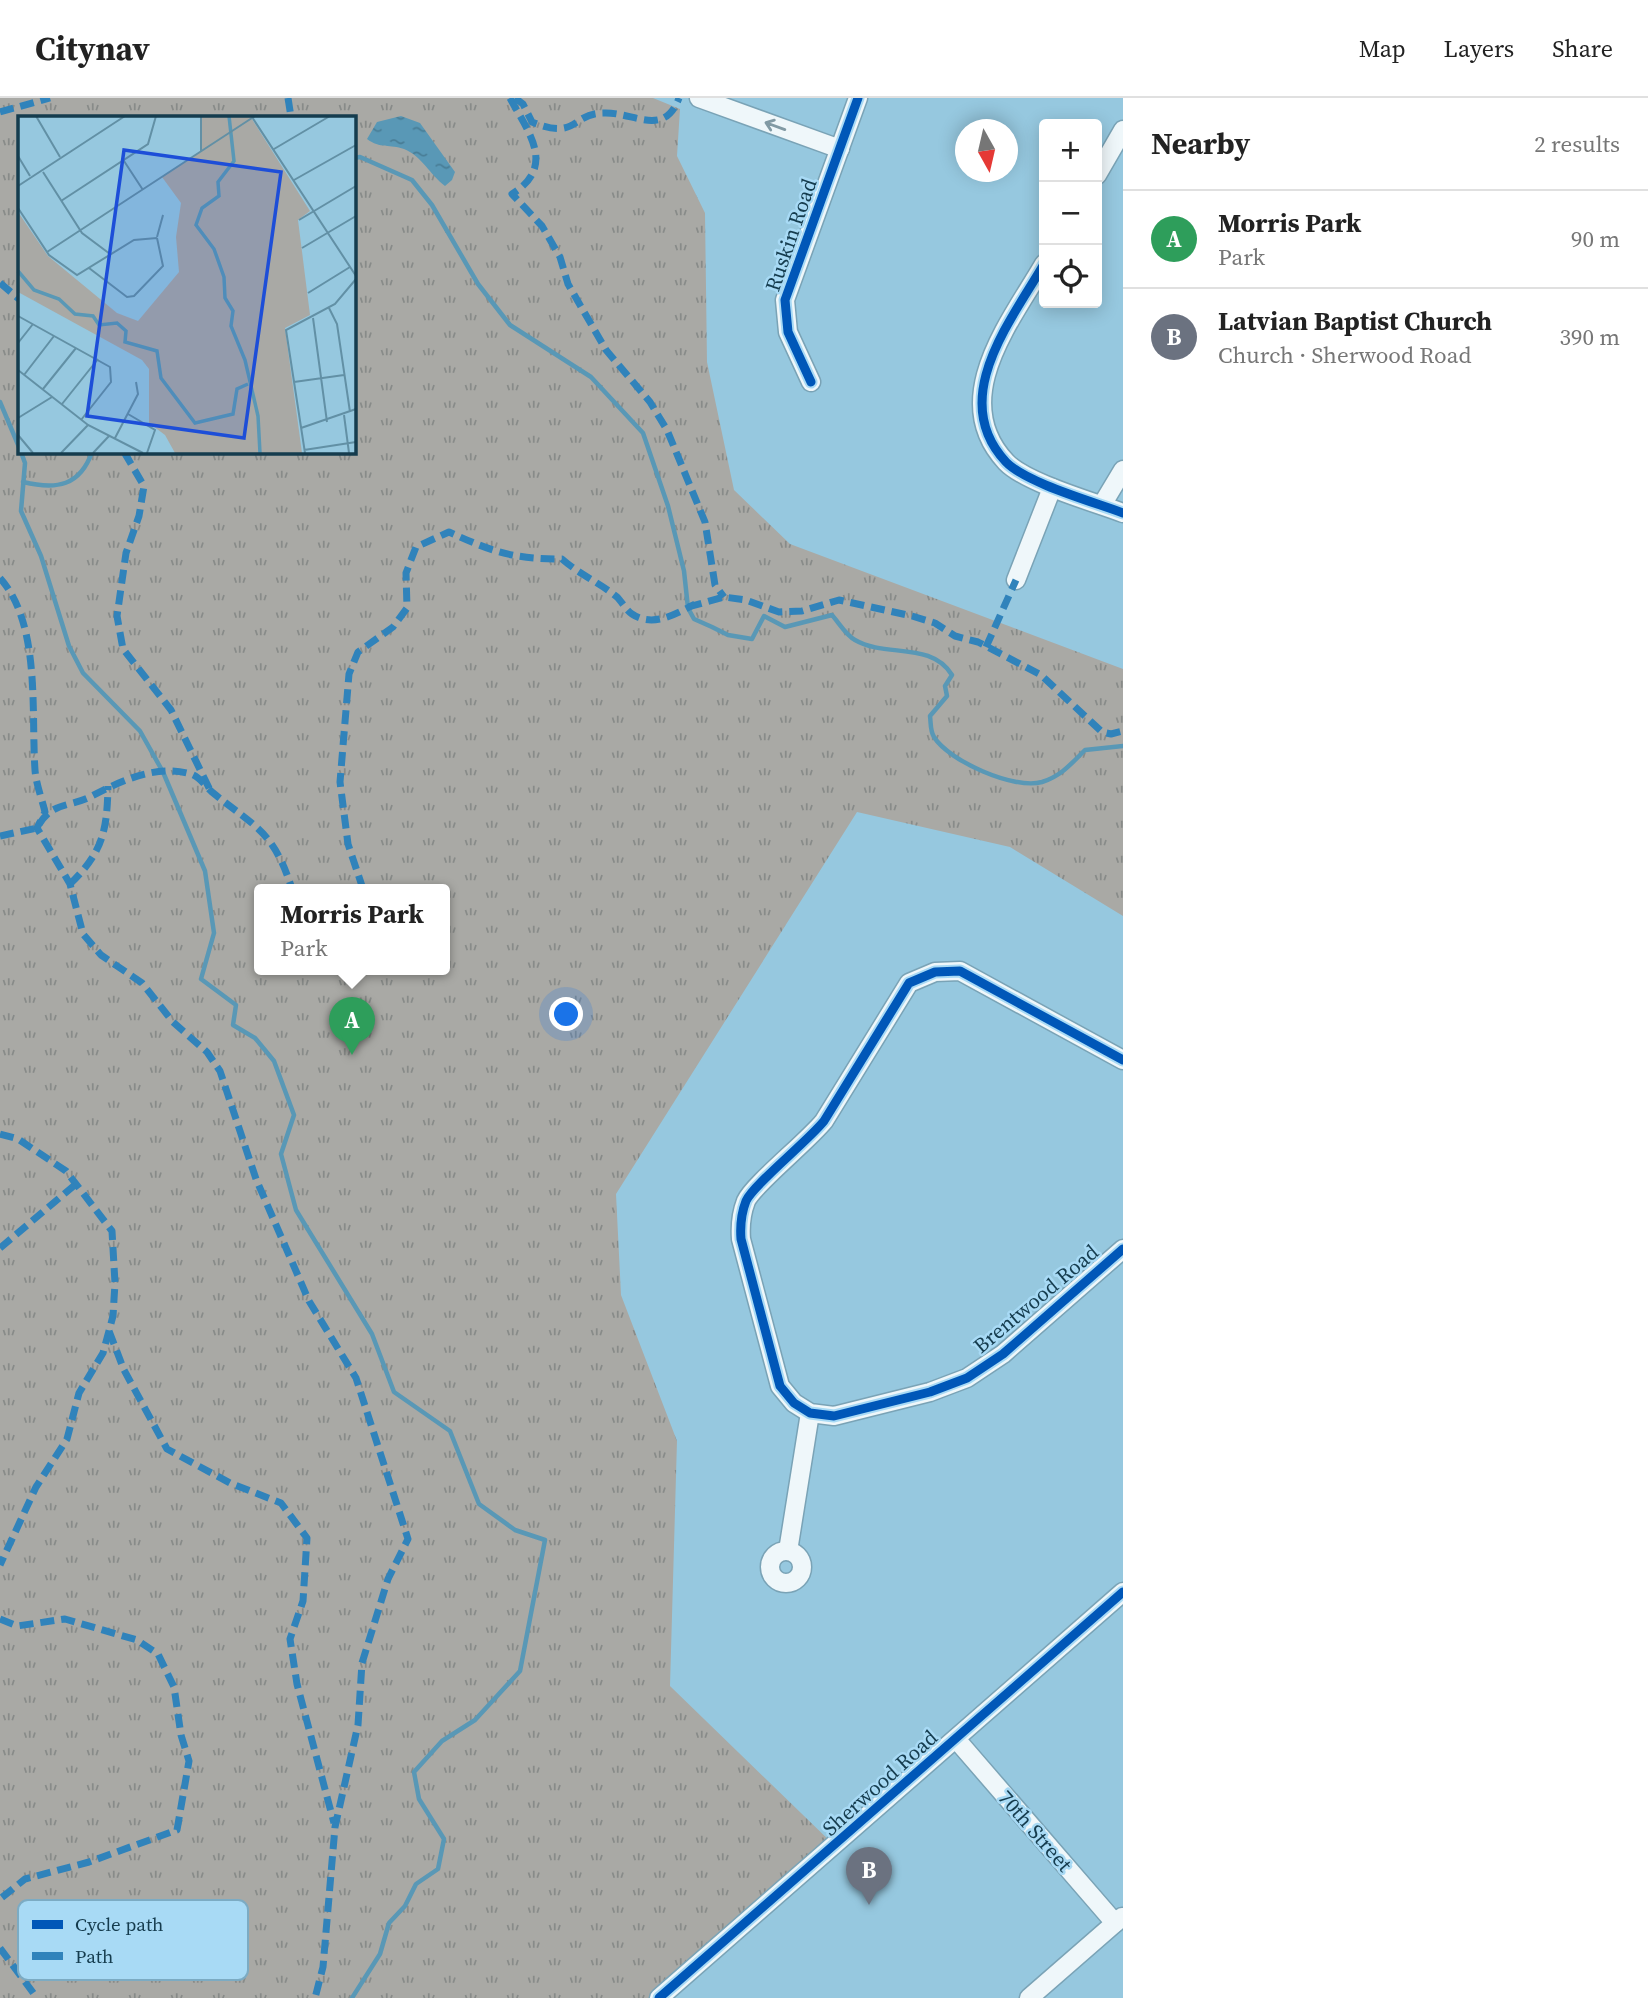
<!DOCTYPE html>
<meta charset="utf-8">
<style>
body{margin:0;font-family:"Source Serif 4",serif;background:#f6f6f6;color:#222}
.controls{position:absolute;right:21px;top:21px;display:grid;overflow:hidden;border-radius:7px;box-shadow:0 4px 18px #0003}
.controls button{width:63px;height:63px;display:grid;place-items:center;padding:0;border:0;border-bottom:2px solid #e0e0e0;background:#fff;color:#222;font:35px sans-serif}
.compass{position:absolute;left:955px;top:21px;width:63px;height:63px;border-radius:50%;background:#fff;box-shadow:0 4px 18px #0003;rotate:172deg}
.you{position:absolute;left:567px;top:917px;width:24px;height:24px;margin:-18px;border:5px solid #fff;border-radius:50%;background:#1a73e8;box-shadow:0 0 0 10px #1a73e833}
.badge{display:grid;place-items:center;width:46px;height:46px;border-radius:50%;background:#7c3aed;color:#fff;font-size:23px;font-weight:700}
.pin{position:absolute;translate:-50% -58px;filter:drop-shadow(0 2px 4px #0008)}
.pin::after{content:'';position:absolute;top:37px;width:24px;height:21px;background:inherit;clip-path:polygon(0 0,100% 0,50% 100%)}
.popup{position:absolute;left:254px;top:786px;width:196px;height:91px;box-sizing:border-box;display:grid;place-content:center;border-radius:7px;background:#fff;filter:drop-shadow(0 2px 5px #0005);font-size:23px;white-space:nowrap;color:#767676}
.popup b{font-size:26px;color:#222}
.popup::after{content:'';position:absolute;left:50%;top:100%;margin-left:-14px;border:14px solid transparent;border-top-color:#fff}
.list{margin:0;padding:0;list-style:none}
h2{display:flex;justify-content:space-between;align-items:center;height:91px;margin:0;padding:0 28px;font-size:30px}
h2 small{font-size:23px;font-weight:400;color:#767676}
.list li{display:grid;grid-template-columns:46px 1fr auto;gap:21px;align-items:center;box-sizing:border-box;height:98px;padding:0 28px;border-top:2px solid #e0e0e0}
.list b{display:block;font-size:26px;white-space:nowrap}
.list p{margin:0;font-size:23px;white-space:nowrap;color:#767676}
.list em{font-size:23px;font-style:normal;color:#767676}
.icon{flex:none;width:38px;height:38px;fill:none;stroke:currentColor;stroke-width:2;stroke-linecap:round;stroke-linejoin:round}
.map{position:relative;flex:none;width:1123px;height:1900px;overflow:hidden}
header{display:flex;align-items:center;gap:42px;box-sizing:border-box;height:98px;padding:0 35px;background:#fff;border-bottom:2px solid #e0e0e0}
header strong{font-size:33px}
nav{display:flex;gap:38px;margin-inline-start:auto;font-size:24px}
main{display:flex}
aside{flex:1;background:#fff}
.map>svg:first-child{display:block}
.park{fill:url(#park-tufts);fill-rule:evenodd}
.water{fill:url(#water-ripples)}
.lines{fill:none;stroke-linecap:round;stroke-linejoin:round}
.stream{stroke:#5998b6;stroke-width:4.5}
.minor-casing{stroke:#7aa3b6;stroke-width:21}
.minor{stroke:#eff7fa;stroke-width:18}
.quiet{stroke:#3083bb;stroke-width:7;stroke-dasharray:14 7;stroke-linecap:butt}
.cycleway-casing{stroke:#a8daf5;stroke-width:13}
.cycleway{stroke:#0057b8;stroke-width:9}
.oneway{stroke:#829aa4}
.labels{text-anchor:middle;stroke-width:5;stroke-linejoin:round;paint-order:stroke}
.street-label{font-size:21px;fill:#153c4e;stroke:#a8daf5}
.inset-river{fill:none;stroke:#5998b6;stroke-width:3.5}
.inset-road{fill:none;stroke:#6290a5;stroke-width:2}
.view{fill:#1d4ed8;fill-opacity:0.15;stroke:#1d4ed8;stroke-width:3.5}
.inset-edge{fill:none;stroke:#153c4e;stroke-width:3.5}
.key{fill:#a8daf5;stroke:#7cabc3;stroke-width:2}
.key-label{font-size:19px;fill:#153c4e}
</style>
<header>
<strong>Citynav</strong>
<nav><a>Map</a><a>Layers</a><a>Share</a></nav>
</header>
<main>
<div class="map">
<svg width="1123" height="1900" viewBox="0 0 1123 1900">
<defs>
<pattern id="park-tufts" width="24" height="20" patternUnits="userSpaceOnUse" patternTransform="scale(1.75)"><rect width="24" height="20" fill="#a9a9a5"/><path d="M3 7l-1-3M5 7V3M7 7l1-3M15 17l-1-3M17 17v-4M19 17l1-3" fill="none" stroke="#888b89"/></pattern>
<pattern id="water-ripples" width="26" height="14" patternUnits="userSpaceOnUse" patternTransform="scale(1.75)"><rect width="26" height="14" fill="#5998b6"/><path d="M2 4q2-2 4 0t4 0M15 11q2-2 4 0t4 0" fill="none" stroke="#487d96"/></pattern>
</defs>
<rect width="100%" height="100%" fill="#96c8df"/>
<path class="park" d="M0,0H653L680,11L677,58L705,115L707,264L734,392L790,446L1123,571V818L1010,749L857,714L616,1096L621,1197L677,1343L670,1588L834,1747L654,1900H0ZM19,19H354V354H19ZM259,791H445V871H259Z"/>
<path class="water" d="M401,18L420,25L455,74L452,82L445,88C430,77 422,58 404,51C390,46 380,51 367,41L377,24Z"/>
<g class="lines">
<g class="stream">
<path d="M354,60L360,59L412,82L432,107L478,186L510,227L591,279L643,335L668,408L684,473L688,510L694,521L712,529L728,537L752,541L764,518L785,529L832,517C839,525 846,537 855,542C886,560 931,543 952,577L945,588L947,598L930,618C931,625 930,633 934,639C949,663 1014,692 1042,684C1061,678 1071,666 1085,652L1123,648"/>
<polyline points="0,304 19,349"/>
<polyline points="21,354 25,365 21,413 41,458 69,548 83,575 140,633 163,674 205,773 214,835 201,881 236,907 233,927 255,940 274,963 294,1017 281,1056 296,1112 372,1236 394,1294 450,1333 479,1406 515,1432 545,1442 520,1573 475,1622 442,1643 414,1674 419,1701 444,1741 438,1771 416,1786 405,1808 389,1825 380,1856 352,1900"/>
<path d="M23,384C57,392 80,388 92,354"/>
</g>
<g class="minor-casing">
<g id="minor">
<polyline points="699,0 840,51"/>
<polyline points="1097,77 1123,32"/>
<path d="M1044,166C1011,223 947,301 1006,364C1026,385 1094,404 1123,415"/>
<polyline points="811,284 788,234 785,202 858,0"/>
<polyline points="1102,407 1123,372"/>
<polyline points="1016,482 1052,390"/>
<path d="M1123,962L960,873L935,874L909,885L824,1023C808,1043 753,1087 746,1103C741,1116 740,1128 741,1141L780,1288L794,1305L810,1315L834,1318L930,1294L967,1280L1003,1256L1123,1151"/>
<polyline points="788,1453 810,1315"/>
<circle cx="786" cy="1469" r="16"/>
<polyline points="956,1641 1115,1825"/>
<polyline points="659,1900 1123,1494"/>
<polyline points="1029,1900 1122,1819"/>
</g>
</g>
<use href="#minor" class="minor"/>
<g class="quiet">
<polyline points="288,0 291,19"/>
<path d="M510,0C528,34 557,68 512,96L542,128L560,159L568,186L606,252L650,304L667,332L705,424L715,487L724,499"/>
<path d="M515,0L523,6L532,24C578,43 571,15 604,15C634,14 664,40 679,0"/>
<polyline points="0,14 50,0"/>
<polyline points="0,185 19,201"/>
<polyline points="46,354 46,355"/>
<polyline points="124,354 144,388 139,418 126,455 117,518 123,551 171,612 210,692"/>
<path d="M0,480C41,526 31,614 35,672C36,686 42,701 45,714L37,730L70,786L83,836L101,857L142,885L173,924L207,954L220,973L256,1081L309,1203L356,1280L408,1441L388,1481L362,1565L358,1627L335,1729L323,1869L315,1900"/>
<polyline points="688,509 724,499 746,502 779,514 802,513 839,502 912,518 935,525 955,538 978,544 1041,577 1102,634 1111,636 1123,633"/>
<polyline points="986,549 1016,482"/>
<path d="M0,738L37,730C51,704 66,710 90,699C119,684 153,667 187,675C199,677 204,687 212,694C256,730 273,732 292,791"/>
<path d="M70,786C103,754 107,733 108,688"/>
<path d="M363,791L348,746L340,684L349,576L358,554L393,529L407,510L406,475L416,449L449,434C493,454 513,461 562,461C579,476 600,485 617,499C622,504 626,512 632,516C653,530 676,516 695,506"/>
<polyline points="0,1036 18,1041 66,1073 112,1133 115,1185 113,1218 103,1255 79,1295 67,1341 36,1389 0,1467"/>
<polyline points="0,1150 76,1086"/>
<polyline points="109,1233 124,1272 167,1351 230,1385 281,1405 307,1440 303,1503 290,1541 297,1586 334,1725"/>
<polyline points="0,1521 17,1528 65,1521 137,1542 158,1556 174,1589 181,1637 189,1663 177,1732 89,1764 25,1781 0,1801"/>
<polyline points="0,1850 37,1900"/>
</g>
<g class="cycleway-casing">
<g id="cycleway">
<path d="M1044,166C1011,223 947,301 1006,364C1026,385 1094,404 1123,415"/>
<polyline points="811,284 788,234 785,202 858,0"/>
<path d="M1123,962L960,873L935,874L909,885L824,1023C808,1043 753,1087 746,1103C741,1116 740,1128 741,1141L780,1288L794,1305L810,1315L834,1318L930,1294L967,1280L1003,1256L1123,1151"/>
<polyline points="659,1900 1123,1494"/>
</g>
</g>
<use href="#cycleway" class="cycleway"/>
</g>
<defs><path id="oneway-shaft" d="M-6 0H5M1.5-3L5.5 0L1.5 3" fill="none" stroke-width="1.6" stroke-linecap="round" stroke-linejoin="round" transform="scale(1.75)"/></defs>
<use class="oneway" href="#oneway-shaft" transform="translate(775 28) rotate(-160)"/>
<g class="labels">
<g class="street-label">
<text transform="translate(791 137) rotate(-71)" y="7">Ruskin Road</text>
<text transform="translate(1036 1201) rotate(-40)" y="7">Brentwood Road</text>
<text transform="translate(880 1685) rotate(-42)" y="7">Sherwood Road</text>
<text transform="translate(1035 1733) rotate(49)" y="7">70th Street</text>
</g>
</g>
<g transform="translate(18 18)">
<rect width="338" height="338" fill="#96c8df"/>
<path d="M184,0H232L292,95L280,104L292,199L267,212L284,337H157L147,319L131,307V253L124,244L0,176V96L30,140L99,197L120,205L161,156L158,121L163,87L144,61L183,36Z" fill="#a9a9a5"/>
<path class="inset-river" d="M211,0L216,45L200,66L201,80L184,92L178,109L196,133L206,161L207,182L215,195L213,210L227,244L240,300L242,337M0,155L16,174L41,183L57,198L75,200L81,209L99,207L108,215L107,226L139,235L143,262L177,307L215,298L219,273L230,268"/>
<path class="inset-road" d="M18,0L42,41M234,1L338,160M256,33L312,0M183,36V0M0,40L12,60M106,45L125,74M25,56L64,117L92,138M276,64L338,29M0,70L107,0M43,85L130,28L138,0M0,92L31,139L59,159L116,124L139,122M281,104L338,70M139,121L145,99L144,103M284,132L338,100M29,136L237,0M71,152L109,181L116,180L145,150L139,122M290,177L332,151M311,192L319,208L332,296M0,200L92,251L93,266L63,304M295,202L309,306M0,227L15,208M0,254L70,309L125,337M6,259L36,220M276,266L326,259M25,273L58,232M44,288L80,243M110,298L137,314L129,337M326,299L331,337M0,302L34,281M283,312L338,293M0,319L15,337M97,322L120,278L118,266M286,334L338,326M43,337L70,309M75,337L91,320M287,337L268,214L317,188L338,163"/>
<path class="view" d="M106,34L263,56L226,322L69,300Z"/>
<rect width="338" height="338" class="inset-edge"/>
</g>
<rect x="18" y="1802" width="230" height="80" rx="10" class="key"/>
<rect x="32" y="1822" width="31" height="9" fill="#0057b8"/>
<rect x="32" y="1854" width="31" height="8" fill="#3083bb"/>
<g class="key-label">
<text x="75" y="1833">Cycle path</text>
<text x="75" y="1865">Path</text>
</g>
</svg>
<div class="controls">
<button>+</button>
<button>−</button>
<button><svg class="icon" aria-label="locate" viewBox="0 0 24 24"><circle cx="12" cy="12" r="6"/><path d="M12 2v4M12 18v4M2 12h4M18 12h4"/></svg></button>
</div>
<svg class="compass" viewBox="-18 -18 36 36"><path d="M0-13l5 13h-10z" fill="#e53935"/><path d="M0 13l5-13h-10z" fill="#767676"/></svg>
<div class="you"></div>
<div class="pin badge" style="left:352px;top:957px;background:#2e9e5b">A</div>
<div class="popup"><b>Morris Park</b>Park</div>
<div class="pin badge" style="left:869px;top:1807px;background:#6b7280">B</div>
</div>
<aside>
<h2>Nearby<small>2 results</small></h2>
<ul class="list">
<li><span class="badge" style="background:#2e9e5b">A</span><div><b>Morris Park</b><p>Park</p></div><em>90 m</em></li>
<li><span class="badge" style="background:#6b7280">B</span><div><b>Latvian Baptist Church</b><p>Church · Sherwood Road</p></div><em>390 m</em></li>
</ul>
</aside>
</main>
